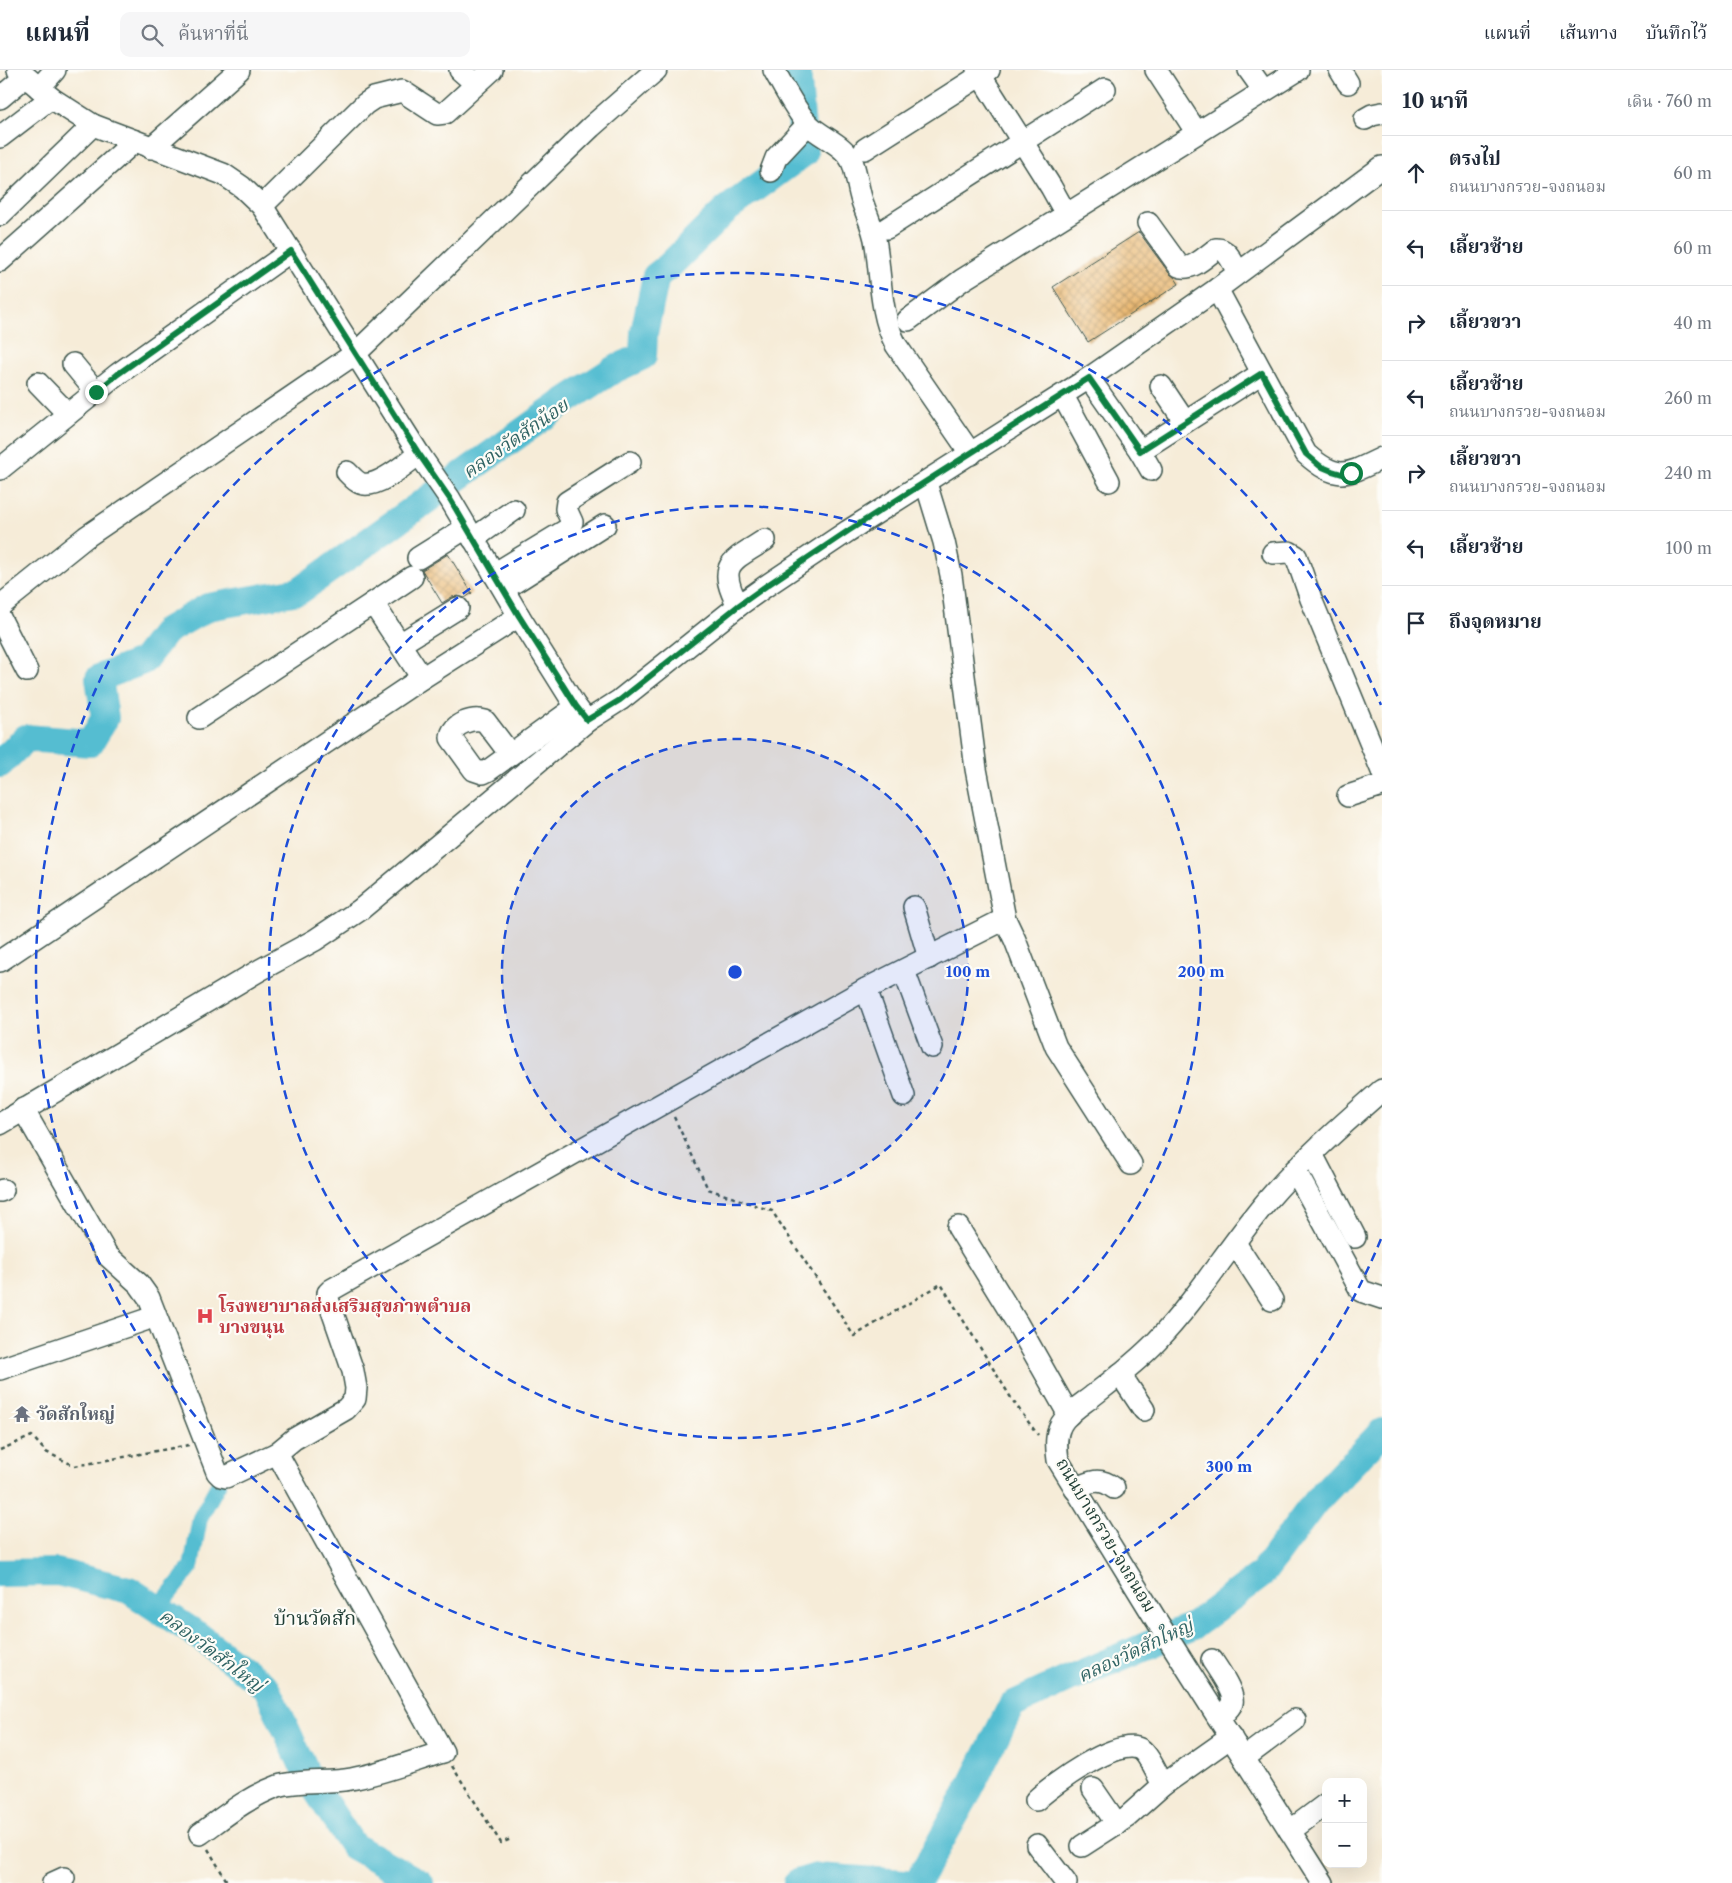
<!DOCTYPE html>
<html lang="th">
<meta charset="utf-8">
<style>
body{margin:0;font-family:"Libre Caslon Text","Noto Serif Thai",serif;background:#f6f6f7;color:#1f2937}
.controls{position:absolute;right:15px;bottom:15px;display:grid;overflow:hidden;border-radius:10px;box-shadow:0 5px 20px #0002}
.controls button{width:45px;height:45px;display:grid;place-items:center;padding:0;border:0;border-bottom:1px solid #e0e1e3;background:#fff;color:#1f2937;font:25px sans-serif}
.stop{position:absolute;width:15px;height:15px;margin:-11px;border:4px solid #0b8043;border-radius:50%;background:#fff}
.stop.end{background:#0b8043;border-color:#fff;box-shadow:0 1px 5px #0008}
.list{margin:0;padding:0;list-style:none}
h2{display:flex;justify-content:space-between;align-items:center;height:65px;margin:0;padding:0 20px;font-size:21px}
h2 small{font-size:16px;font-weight:400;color:#747a83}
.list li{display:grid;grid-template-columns:32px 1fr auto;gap:15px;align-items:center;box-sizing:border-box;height:75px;padding:0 20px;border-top:1px solid #e0e1e3}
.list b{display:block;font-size:19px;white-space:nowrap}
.list p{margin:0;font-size:16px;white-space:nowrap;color:#747a83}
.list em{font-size:16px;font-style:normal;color:#747a83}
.icon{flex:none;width:28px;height:28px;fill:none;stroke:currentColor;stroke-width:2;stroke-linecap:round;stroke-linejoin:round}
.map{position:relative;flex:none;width:1382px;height:1813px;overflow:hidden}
header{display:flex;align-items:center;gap:30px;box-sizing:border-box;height:70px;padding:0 25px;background:#fff;border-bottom:1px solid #e0e1e3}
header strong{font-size:24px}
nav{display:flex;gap:28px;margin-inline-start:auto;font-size:18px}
.search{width:350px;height:45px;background:#f6f6f7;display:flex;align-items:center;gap:12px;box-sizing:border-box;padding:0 18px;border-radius:10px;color:#747a83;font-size:19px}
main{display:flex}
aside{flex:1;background:#fff}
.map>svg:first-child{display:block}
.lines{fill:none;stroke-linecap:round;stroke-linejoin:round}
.canal{stroke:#54bdd1;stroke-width:16}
.river{stroke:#54bdd1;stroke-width:28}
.building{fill:url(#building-cross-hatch)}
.minor-casing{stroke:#3f574d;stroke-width:24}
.path{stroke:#3f574d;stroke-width:2.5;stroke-dasharray:4 4;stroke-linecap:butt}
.minor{stroke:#fff;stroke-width:21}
.route{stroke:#0b8043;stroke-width:6}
.ring{fill:none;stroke:#1d4ed8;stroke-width:2.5;stroke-dasharray:9 6}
.labels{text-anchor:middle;stroke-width:4.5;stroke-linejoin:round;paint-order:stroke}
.health-label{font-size:18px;font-weight:bold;fill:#be3a42;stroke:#fdfcf7;text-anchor:start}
.worship-label{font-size:18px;font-weight:bold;fill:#5b616d;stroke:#fdfcf7;text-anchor:start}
.street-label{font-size:18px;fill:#1f3d34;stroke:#fdfcf7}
.water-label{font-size:19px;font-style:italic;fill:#2f6363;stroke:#fdfcf7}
.quarter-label{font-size:20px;fill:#1f3d34;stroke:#fdfcf7}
.centre{fill:#1d4ed8;stroke:#fdfcf7;stroke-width:2.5}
.ring-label{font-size:15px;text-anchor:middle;font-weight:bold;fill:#1d4ed8;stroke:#fdfcf7;stroke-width:4.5;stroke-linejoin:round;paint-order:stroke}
</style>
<header>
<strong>แผนที่</strong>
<div class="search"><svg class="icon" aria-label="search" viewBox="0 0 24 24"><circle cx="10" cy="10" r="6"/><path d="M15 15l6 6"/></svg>ค้นหาที่นี่</div>
<nav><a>แผนที่</a><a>เส้นทาง</a><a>บันทึกไว้</a></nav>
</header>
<main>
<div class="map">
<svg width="1382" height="1813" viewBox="0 0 1382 1813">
<defs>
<pattern id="building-cross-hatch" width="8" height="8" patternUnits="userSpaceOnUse" patternTransform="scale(1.25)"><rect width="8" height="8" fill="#eab975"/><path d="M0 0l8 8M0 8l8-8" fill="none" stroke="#bd9861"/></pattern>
</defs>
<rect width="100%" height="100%" fill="#fdfcf7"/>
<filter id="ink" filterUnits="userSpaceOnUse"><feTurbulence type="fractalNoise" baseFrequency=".02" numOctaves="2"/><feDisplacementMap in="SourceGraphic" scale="10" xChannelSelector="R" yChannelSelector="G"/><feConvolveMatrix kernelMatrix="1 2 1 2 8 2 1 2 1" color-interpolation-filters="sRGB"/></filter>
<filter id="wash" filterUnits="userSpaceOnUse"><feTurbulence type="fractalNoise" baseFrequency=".0096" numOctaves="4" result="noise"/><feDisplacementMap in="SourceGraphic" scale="20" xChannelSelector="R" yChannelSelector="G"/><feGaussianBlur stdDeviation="1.12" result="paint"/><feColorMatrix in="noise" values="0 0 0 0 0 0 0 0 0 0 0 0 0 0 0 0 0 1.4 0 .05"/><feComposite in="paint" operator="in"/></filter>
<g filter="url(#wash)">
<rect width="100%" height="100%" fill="#f6ecd8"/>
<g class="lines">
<polyline class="canal" points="158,1538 191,1497 200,1448 219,1413"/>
<g class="river">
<polyline points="0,694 26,668 90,673 105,648 99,608 143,591 166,561 208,537 299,521 567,330 613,300 643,286 644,263 656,206 669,196 726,140 804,83 797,0"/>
<polyline points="0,1503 57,1502 129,1520 199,1566 267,1618 308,1707 353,1776 420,1813"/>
<polyline points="797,1813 817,1807 905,1813"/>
<polyline points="917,1813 966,1726 1012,1635 1071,1608 1193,1556 1261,1505 1315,1432 1382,1362"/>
</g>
</g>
<g id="blocks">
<g class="building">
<polygon points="1139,162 1169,203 1175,208 1179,214 1088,272 1053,217"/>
<polygon points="448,484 472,523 465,528 458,526 452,527 442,533 422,500"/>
</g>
</g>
</g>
<g filter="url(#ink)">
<use href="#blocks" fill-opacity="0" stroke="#3f574d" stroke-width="1"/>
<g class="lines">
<g class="minor-casing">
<g id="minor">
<polyline points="18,0 51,28 93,55 223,104 242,117 262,136 419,384 450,429 519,546 576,637 587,651 620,630 738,536 766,516 848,461 1089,308 1217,219 1382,97"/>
<polyline points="460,0 476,14"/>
<path d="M774,0C783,16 796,42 809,55C822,68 846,75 853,94C857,106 858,119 862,131C867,146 874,159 876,175C881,208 880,244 896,275L971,384"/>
<polyline points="977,0 1051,117 1066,144"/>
<polyline points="1156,0 1197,63"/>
<polyline points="1249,0 1264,21"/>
<polyline points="1340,0 1348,13"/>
<polyline points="39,18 55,0"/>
<polyline points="0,28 25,7"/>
<polyline points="1365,49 1372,45 1382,43"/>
<polyline points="0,67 51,28"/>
<polyline points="151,78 239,0"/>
<polyline points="865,79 989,0"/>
<polyline points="771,101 776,88 808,54"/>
<polyline points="262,136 365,34 374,28 402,21 437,44 445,43 492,0"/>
<polyline points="0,145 93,55"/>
<path d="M1148,153L1179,196C1191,202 1206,186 1216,179C1228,178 1233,194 1238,203"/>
<polyline points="887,158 1105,19"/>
<polyline points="0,191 135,71"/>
<path d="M1217,219L1306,384C1338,412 1347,405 1382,388"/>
<polyline points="908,250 962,210 1298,0"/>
<polyline points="73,294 96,322"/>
<polyline points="1089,308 1140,381"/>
<polyline points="38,313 68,344"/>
<polyline points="1161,316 1185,352"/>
<polyline points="1063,326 1109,411"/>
<polyline points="0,399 118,304 291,181"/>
<polyline points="1151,400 1140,381 1262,303"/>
<path d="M347,402C352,407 357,413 363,414C380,417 406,393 419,384"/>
<polyline points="926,413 944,472 951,505 976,699 1005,849 1015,870 1056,977 1131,1094"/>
<polyline points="473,469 514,440"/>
<polyline points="1273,483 1289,482 1296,486 1311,529 1382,701"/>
<polyline points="418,488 466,458"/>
<polyline points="494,504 568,459 572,452 566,439 567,432 630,392"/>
<polyline points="504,519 605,455"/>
<polyline points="373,533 412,507"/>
<polyline points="0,536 86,467 356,283 591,57 656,0"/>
<path d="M738,536C717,494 730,492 765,470"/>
<polyline points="0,548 27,601"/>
<polyline points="400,574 458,538"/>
<polyline points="199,648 373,533 422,608"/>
<path d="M510,684L485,651C473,647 451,654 451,668L474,700L483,703L489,700L576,637"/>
<polyline points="1348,726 1382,715"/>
<polyline points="914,837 929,888"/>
<polyline points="0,891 422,608 519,546"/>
<polyline points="904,901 932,977"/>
<polyline points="866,919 904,1026"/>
<path d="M23,1039L107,1185L139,1214L149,1228L217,1402L221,1406L226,1407L277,1383L443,1682C413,1691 381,1704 351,1709C330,1713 297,1710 278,1716C248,1727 225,1746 200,1764"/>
<polyline points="0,1054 260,900 315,870 360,840 587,651"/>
<polyline points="1312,1084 1355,1167"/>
<polyline points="1295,1100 1361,1221 1382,1228"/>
<polyline points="0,1121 3,1120"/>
<polyline points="958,1157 1017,1253 1069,1345"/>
<polyline points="1235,1173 1272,1230"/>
<polyline points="0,1299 145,1250"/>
<polyline points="1120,1304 1144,1340"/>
<polyline points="277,1383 294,1369 346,1339 355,1329 356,1318 353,1301 328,1229 328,1223 331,1220 866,919 1005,849"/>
<path d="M1075,1419C1090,1411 1100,1407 1114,1418"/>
<path d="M1212,1590C1218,1599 1235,1623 1232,1633C1230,1639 1223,1644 1219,1648"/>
<polyline points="1244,1688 1295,1650"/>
<polyline points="1093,1719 1117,1754"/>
<path d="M1036,1730C1052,1715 1117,1667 1140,1679C1148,1683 1158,1706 1163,1715"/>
<polyline points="1290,1761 1326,1734"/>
<polyline points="1037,1775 1066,1813"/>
<polyline points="1082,1776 1127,1747 1163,1715 1231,1667"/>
<polyline points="53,1813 64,1808"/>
<path d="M1323,1813L1155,1548L1058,1390C1056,1376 1055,1361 1064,1350C1071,1341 1082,1334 1090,1328C1113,1310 1137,1292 1157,1271C1198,1228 1229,1176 1267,1131C1302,1090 1342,1055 1382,1020"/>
</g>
</g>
<g class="path">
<polyline points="674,1047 708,1119 772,1141 854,1266 941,1214 1013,1331 1038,1365"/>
<polyline points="0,1380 32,1366 46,1382 75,1396 189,1375"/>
<polyline points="452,1696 501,1773 511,1769"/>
<polyline points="208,1779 228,1813"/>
</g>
<use href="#minor" class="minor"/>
</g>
</g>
<g class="lines" filter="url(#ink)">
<polyline class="route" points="96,322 118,304 291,181 419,384 450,429 519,546 576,636 587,650 620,630 738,536 766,516 848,461 1089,308 1140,381 1262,303 1306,384 1320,396 1332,401 1342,404 1351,403"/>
</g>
<circle cx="735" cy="902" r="233" fill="#1d4ed8" fill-opacity=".12"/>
<g class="ring">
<circle cx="735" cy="902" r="233"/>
<circle cx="735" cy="902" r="466"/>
<path d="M1381 1169A699 699 0 1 1 1381 635"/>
</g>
<defs>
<g id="hospital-bare" transform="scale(1.35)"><path d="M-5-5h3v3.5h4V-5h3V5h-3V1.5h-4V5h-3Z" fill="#e0444e" stroke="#fdfcf7" stroke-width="2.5" paint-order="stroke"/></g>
<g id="temple-bare" transform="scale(1.35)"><path d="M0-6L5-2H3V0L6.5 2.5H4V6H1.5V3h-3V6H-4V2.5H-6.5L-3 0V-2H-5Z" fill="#6b7280" stroke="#fdfcf7" stroke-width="2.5" paint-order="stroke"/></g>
</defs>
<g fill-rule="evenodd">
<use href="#hospital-bare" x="205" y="1246"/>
<use href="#temple-bare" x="22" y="1344"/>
</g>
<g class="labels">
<g class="health-label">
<text x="219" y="1242">โรงพยาบาลส่งเสริมสุขภาพตำบล<tspan x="219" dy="21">บางขนุน</tspan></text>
</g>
<g class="worship-label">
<text x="36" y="1350">วัดสักใหญ่</text>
</g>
<g class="street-label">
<text transform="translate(1106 1465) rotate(59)" y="6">ถนนบางกรวย-จงถนอม</text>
</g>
<g class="water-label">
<text transform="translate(515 368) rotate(-35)" y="7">คลองวัดสักน้อย</text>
<text transform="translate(212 1580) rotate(37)" y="7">คลองวัดสักใหญ่</text>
<text transform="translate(1135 1580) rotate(-25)" y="7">คลองวัดสักใหญ่</text>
</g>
<g class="quarter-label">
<text x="315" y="1555">บ้านวัดสัก</text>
</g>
</g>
<circle cx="735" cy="902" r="8" class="centre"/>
<g class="ring-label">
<text x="968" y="907">100 m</text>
<text x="1201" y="907">200 m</text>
<text x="1229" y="1402">300 m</text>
</g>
</svg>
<div class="controls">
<button>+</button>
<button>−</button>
</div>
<div class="stop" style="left:1351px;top:403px"></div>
<div class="stop end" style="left:96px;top:322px"></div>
</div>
<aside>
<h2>10 นาที<small>เดิน · 760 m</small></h2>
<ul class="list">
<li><svg class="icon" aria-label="ahead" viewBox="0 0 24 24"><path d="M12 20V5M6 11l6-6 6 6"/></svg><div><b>ตรงไป</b><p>ถนนบางกรวย-จงถนอม</p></div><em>60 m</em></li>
<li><svg class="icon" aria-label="left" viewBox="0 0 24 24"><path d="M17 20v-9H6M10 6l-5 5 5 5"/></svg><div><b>เลี้ยวซ้าย</b></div><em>60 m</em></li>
<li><svg class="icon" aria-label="right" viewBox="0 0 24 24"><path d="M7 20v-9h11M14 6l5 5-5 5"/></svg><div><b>เลี้ยวขวา</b></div><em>40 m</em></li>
<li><svg class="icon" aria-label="left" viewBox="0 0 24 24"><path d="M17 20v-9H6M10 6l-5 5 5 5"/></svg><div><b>เลี้ยวซ้าย</b><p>ถนนบางกรวย-จงถนอม</p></div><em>260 m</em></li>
<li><svg class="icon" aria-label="right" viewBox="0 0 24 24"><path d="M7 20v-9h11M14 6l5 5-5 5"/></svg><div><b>เลี้ยวขวา</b><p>ถนนบางกรวย-จงถนอม</p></div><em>240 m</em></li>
<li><svg class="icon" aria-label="left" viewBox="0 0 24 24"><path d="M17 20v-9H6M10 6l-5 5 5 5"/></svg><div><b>เลี้ยวซ้าย</b></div><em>100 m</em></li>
<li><svg class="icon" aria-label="arrive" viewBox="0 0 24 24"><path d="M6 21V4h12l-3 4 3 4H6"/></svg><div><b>ถึงจุดหมาย</b></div></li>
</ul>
</aside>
</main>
